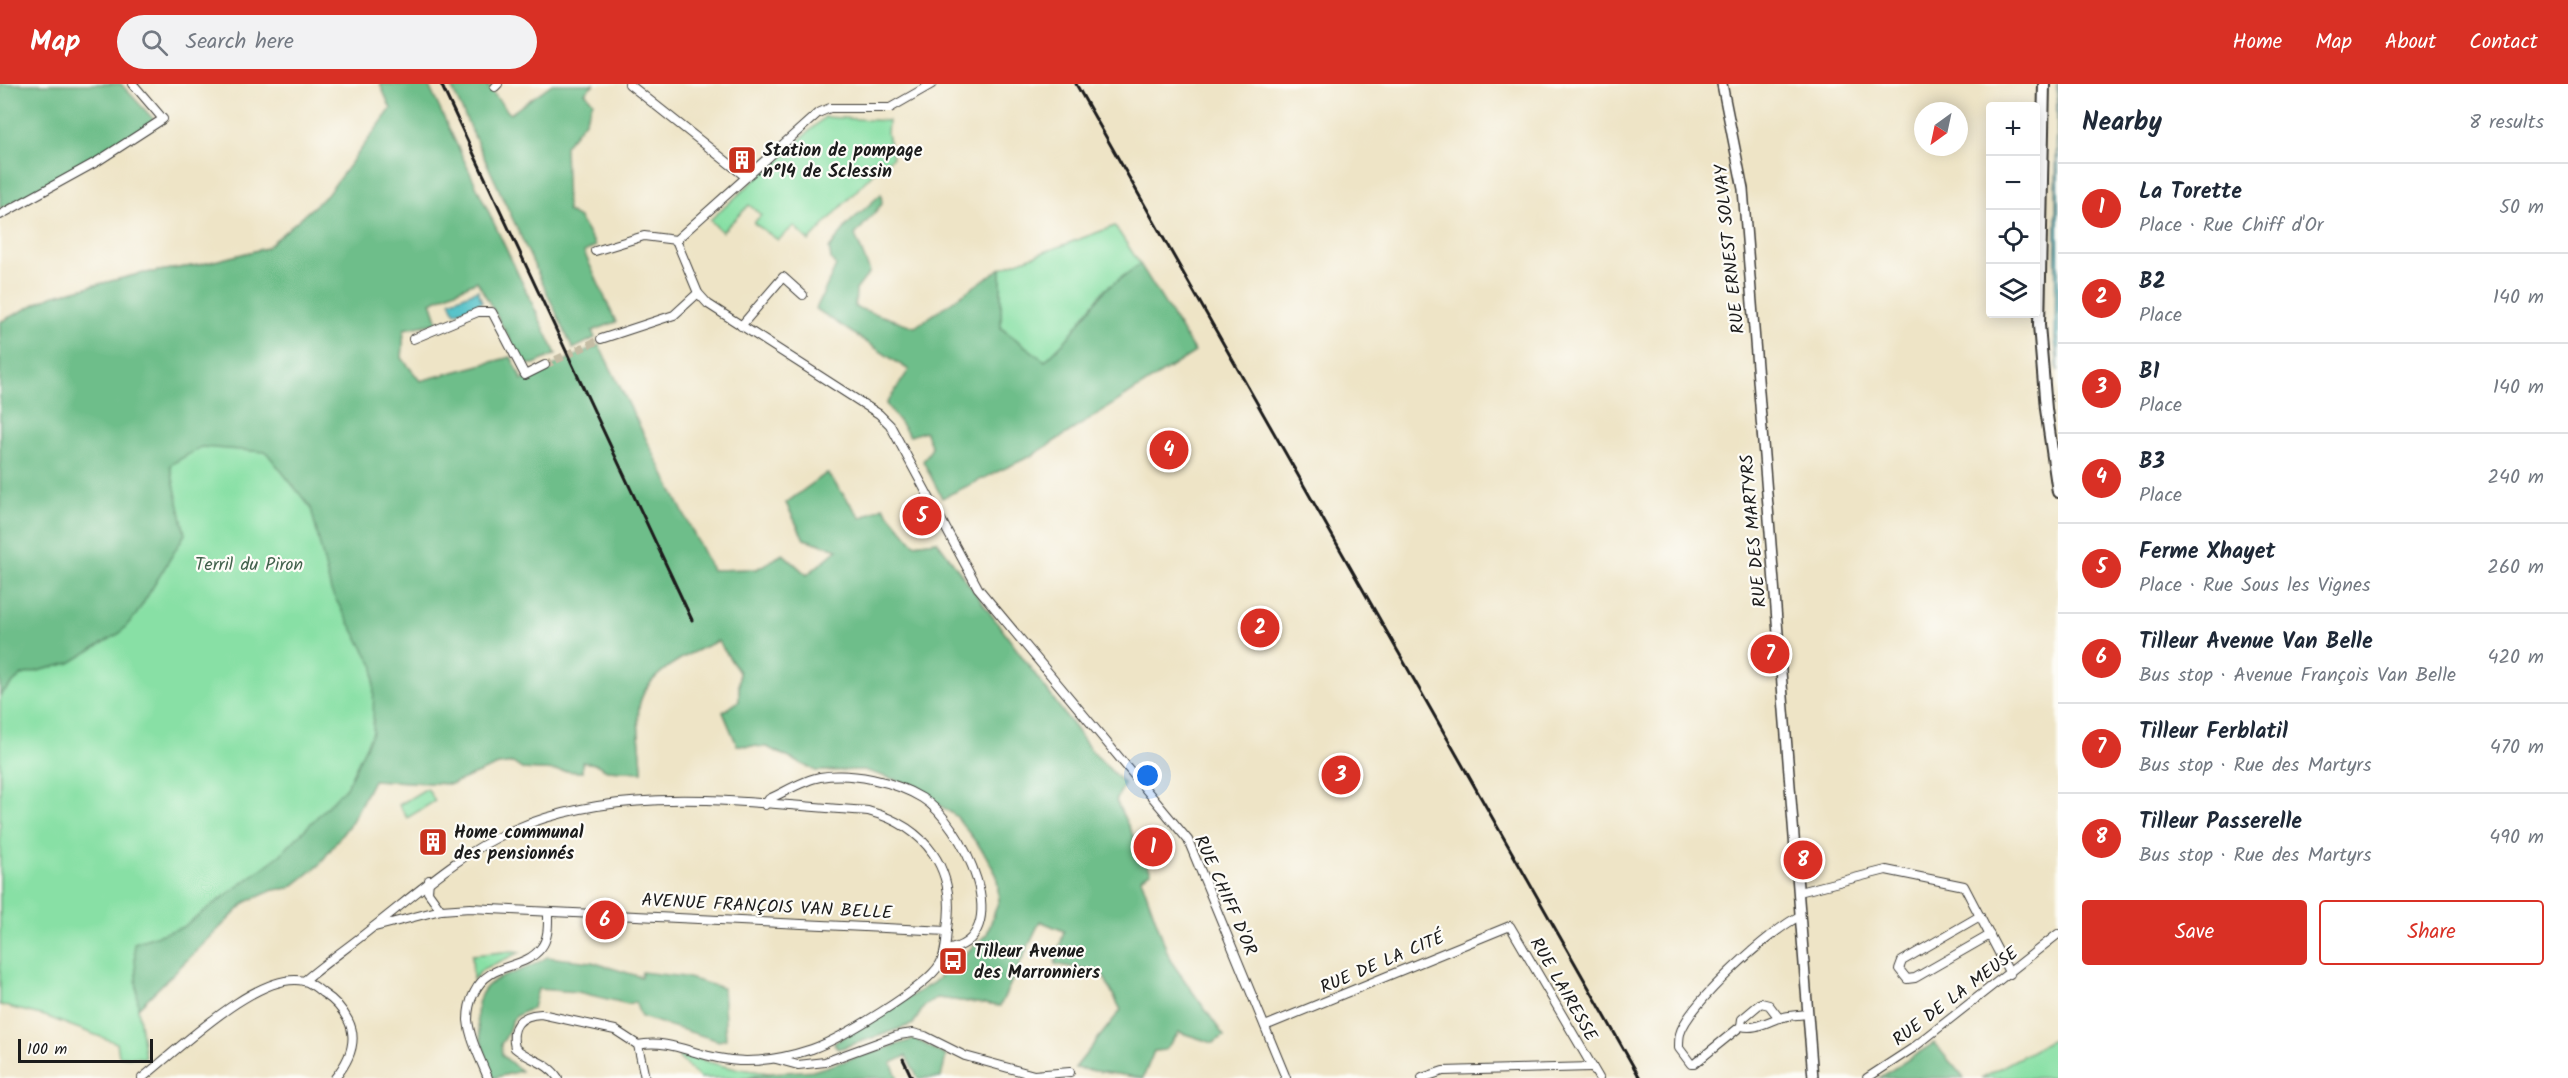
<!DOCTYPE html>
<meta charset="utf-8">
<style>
body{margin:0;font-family:Kalam,sans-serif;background:#f2f2f3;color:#1f2937}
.controls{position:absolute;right:18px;top:18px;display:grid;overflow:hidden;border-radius:6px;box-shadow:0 3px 15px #0003}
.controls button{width:54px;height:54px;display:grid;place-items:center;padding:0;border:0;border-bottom:2px solid #e0e1e3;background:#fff;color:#1f2937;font:30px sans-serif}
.compass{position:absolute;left:1914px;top:18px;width:54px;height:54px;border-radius:50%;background:#fff;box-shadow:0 3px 15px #0003;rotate:213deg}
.scale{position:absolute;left:18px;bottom:15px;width:135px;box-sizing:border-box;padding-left:6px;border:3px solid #1c1c1c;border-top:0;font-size:16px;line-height:21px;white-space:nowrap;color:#1c1c1c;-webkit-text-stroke:4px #fdfcf7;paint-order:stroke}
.you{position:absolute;left:1148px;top:692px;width:21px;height:21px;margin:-15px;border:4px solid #fff;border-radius:50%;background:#1a73e8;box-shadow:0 0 0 9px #1a73e833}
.badge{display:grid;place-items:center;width:39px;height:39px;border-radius:50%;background:#d93025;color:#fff;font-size:20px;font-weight:700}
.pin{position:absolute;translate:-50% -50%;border:3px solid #fff;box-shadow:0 2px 6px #0006}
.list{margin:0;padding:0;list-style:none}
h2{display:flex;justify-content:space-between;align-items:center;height:78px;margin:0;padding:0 24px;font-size:26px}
h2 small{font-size:20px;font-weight:400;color:#747a83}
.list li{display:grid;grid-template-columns:39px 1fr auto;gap:18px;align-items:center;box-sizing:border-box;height:90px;padding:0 24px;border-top:2px solid #e0e1e3}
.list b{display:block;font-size:22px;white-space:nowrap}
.list p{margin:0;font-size:20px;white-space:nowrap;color:#747a83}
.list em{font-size:20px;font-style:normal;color:#747a83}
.actions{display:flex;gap:12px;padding:18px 24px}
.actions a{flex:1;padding:14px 0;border:2px solid #d93025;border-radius:6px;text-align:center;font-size:21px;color:#d93025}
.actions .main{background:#d93025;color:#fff}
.icon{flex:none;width:33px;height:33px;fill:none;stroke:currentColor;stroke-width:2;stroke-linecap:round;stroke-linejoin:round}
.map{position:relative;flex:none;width:2058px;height:994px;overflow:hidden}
header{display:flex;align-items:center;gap:36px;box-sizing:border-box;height:84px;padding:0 30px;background:#d93025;color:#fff}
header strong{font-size:28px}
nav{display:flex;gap:33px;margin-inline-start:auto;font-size:21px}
.search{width:420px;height:54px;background:#f2f2f3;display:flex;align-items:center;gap:15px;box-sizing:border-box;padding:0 21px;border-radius:33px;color:#747a83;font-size:22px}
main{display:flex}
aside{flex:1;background:#fff}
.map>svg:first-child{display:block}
.green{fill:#88e0a5;stroke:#527e60;stroke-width:1.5}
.forest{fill:#6ebe8a;stroke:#456d53;stroke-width:1.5}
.water{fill:#53c1c8;stroke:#386e72;stroke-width:1.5}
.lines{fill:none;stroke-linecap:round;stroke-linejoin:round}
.minor-tunnel{stroke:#c4bca4;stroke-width:8;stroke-dasharray:8 4;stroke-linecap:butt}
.minor-casing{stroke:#3c3a36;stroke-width:10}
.tertiary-casing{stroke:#3c3a36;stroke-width:12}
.secondary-casing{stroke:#3c3a36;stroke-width:14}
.minor{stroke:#fff;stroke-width:8}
.tertiary{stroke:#fff;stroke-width:9}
.secondary{stroke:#fff;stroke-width:10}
.rail{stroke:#1c1c1c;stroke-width:3}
.labels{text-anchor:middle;stroke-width:4.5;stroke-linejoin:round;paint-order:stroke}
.poi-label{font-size:18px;font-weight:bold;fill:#1c1c1c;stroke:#fdfcf7;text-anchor:start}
.street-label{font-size:18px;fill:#1c1c1c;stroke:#fdfcf7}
.park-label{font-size:18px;fill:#42614c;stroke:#fdfcf7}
</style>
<header>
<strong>Map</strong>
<div class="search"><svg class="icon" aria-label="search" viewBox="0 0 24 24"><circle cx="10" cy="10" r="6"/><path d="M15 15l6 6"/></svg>Search here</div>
<nav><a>Home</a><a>Map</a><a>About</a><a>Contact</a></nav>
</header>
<main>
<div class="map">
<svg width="2058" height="994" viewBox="0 0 2058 994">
<rect width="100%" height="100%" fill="#fdfcf7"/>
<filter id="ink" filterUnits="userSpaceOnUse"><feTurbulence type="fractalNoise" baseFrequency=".0167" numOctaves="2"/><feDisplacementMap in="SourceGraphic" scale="12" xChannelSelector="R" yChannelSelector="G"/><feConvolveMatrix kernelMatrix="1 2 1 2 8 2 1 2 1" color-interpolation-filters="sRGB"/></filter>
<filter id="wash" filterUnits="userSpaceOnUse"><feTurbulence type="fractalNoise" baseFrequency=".008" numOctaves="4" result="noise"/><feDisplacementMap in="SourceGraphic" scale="24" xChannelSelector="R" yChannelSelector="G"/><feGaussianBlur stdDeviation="1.35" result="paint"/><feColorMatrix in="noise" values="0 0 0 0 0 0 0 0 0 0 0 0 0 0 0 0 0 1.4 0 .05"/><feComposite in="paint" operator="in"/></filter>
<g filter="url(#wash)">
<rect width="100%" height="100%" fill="#eee4c6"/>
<g class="green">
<polygon points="825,33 888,37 887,50 893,73 874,88 809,157 794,142 778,156 754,139 761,131 749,121 722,148 710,136"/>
<path d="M429,60L556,270L534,280H524L477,197L431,218L438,239L404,245L402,274L420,297L511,273L522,297L712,486L757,485L783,470L807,491L838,465L804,455L786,419L827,389L861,434L883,423L914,460L937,457L1090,665L1124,700L1116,717L1151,788L1141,794L1170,876L1224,952L1213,959L1179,948L1165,966L1154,967L1143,994L1075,984L1121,926L1102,889L1055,880L1064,847L1040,837L1000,922L938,914L925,921L913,940L838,965L834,959L933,899L987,850L999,816L997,792L985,770L957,733L909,700L864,686L816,687L767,663L737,661L723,628L739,617V588L718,557C691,568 644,589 639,623C636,641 642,669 642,688L607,686L596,680L582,678V688L522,685L513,679L498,681L451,700L373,696L352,737L319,781L290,804L273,806L246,818L138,924L145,974L119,972L117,959L45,932L0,921V238L52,212L139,190L199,181L266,164L314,122Z"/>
<polygon points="1115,142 1140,180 1104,206 1067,255 1045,277 1001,244 1001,184"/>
<polygon points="427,704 435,717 407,734 399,721"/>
<polygon points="513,867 521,868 483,885 473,896 472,871"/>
<polygon points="2058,953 2058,994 1981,994"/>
<polygon points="680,970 727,983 769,989 748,994 700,994 679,974"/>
</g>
<g class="forest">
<polygon points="0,0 121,0 158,40 0,125"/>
<path d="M380,0H428L556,270L534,280H524L477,197L431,218L438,239L404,245L402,274L420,297L511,273L522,296L599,261L712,486L757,485L783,470L807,491L838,465L804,455L786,419L827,389L861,434L883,423L914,460L937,457L1090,665L1124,700L1116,717L1151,788L1141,794L1170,876L1224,952L1213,959L1179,948L1165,966L1154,967L1143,994L1075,984L1121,926L1102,889L1055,880L1064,847L1040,837L1000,922L938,914L925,921L913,940L838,965L834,959L933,899L987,850L999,816L997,792L985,770L957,733L909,700L864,686L816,687L767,663L737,661L723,628L739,617V588L718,557C691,568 644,589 639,623C636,641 642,669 642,688L607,686L596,680L582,678V688L522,685L513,679L498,681L451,700L373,696L352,737L319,781L290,804L273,806L246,818L138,924L134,859L183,843L280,771L346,703L373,648L374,583L331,507L311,424L266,368L201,363L170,381L185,450L136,531L120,549L70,579L22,591L0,611V238L52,212L139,190L199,181L266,164L327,111L391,25Z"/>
<polygon points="450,0 490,0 488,3 510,30 552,0 594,0 585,8 593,18 585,37 565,62 567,127 579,134 596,162 584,168 616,238 592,247 595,254 573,265"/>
<polygon points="881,110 882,120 855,151 870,188 856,206 855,223 915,243 1001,184 1001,244 1045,277 1067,255 1105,206 1140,180 1195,268 1033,371 942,414 923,377 932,364 925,347 910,352 886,320 909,286 816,225 836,182 831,175 829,165 848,140"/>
<path d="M547,873L592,878L641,893L642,888L685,893L723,904L726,955L719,957L641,933L635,918L628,920L578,908L538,905L533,924C501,936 517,940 501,960L502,971L521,987L493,994C485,968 460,914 496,896C513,888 532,884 547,873Z"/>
<polygon points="915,955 946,972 941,994 918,994 906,972 891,979 898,994 748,994 769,989 816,986"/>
<polygon points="1934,959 1964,994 1879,994"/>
</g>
<g class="water">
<polygon points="2057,0 2058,0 2058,288 2055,255"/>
<polygon points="478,206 482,218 455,229 450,217"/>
</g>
</g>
<g filter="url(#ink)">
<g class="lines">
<polyline class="minor-tunnel" points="545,281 601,255"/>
<g class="minor-casing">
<g id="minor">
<polyline points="629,0 746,93"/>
<polyline points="495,3 498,0"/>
<polyline points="0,131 98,77 163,35 133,0"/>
<polyline points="676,156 698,209 708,220 879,330 890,341 978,504 1188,756 1286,994"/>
<polyline points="676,156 818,29 830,24 890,24 932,0"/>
<polyline points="595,167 644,152 676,156"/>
<polyline points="741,242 783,193 803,211"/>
<polyline points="413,255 478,228 492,228 525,291 545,281"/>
<polyline points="601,255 674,231 698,209"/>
<path d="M765,721L769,715C785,708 803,696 820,693C852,688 894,697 922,714C962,738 1020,856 945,866"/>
<polyline points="429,796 428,808 441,826"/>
<polyline points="1799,808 1886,786 1964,802 2010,890"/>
<path d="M1800,832C1772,845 1688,920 1680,950C1679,954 1679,960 1679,964L1691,980H1694L1741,942C1755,946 1766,938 1779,934C1788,931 1799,931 1808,930"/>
<polyline points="1980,832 1902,877 1899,885 1907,895 1915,894 1990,851"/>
<polyline points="375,843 441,826 470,824 947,847"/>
<path d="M304,897C326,878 350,862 372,844C417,809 460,769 513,746C623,698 752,720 868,727C926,743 957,785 947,845C946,857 946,870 940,880C925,905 840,955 812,965C782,975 749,981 718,974C690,969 667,955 638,961"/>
<polyline points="1265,942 1510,842 1599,994"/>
<polyline points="1741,942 1742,935 1761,919 1769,921 1779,934"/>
<polyline points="776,975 798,981 825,978 899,951 913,949 925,952 965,972 1034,991 1070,988"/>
<path d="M142,994C177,967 258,886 304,897C310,898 318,905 323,909C334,916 342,924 348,936C359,957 349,977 335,994"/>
<path d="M488,994C481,976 470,956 468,936C468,928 470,917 474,909C490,876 522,888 541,864C549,854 548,840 548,828"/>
<path d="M558,994C548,978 529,976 515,964C510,943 519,931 541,930L615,946L638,961L645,994"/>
<polyline points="1422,994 1443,987 1592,983"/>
<polyline points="1867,994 1913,964 2058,850"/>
</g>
</g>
<g class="tertiary-casing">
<polyline id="tertiary" points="1722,0 1743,105 1813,994"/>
</g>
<g class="secondary-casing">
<polyline id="secondary" points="2044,0 2039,241 2046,325 2058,408"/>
</g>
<use href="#minor" class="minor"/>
<use href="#tertiary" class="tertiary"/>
<use href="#secondary" class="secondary"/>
<g class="rail">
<polyline points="441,0 692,536"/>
<polyline points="1076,0 1640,994"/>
<polyline points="903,975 912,994"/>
</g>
</g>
</g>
<defs>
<g id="building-square" transform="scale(1.5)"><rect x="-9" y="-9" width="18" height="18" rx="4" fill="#c8321e" stroke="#fdfcf7"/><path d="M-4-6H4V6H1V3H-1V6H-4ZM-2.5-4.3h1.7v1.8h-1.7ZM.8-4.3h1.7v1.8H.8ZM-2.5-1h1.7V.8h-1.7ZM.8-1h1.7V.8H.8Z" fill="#fff"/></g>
<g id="bus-square" transform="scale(1.5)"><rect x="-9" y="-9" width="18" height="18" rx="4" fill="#c8321e" stroke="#fdfcf7"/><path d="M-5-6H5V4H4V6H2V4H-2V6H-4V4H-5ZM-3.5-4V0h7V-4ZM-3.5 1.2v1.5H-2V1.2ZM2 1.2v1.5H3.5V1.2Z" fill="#fff"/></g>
</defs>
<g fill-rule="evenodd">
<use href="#building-square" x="742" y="76"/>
<use href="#building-square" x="433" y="758"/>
<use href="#bus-square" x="953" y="877"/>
</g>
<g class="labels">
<g class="poi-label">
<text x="763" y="72">Station de pompage<tspan x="763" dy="21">n°14 de Sclessin</tspan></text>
<text x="454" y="754">Home communal<tspan x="454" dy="21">des pensionnés</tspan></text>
<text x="974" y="873">Tilleur Avenue<tspan x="974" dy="21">des Marronniers</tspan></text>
</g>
<g class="street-label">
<text transform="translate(1729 165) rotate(-96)" y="6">RUE ERNEST SOLVAY</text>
<text transform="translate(1753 447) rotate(-95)" y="6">RUE DES MARTYRS</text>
<text transform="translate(1226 811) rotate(66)" y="6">RUE CHIFF D'OR</text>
<text transform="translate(767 822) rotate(3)" y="6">AVENUE FRANÇOIS VAN BELLE</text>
<text transform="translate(1382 878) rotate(-23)" y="6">RUE DE LA CITÉ</text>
<text transform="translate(1564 905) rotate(60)" y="6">RUE LAIRESSE</text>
<text transform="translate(1955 912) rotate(-37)" y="6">RUE DE LA MEUSE</text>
</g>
<g class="park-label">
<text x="249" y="486">Terril du Piron</text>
</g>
</g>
</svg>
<div class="controls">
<button>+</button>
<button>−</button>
<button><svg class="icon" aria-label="locate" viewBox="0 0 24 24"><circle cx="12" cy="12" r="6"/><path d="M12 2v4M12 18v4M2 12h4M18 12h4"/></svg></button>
<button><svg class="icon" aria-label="layers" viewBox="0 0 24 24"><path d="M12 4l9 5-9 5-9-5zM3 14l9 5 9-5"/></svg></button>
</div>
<svg class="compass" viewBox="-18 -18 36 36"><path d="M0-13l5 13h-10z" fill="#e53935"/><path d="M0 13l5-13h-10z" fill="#747a83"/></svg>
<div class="scale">100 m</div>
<div class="you"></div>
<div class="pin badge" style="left:1153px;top:763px">1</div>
<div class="pin badge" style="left:1260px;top:544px">2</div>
<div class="pin badge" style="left:1341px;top:691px">3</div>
<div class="pin badge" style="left:1169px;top:366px">4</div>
<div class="pin badge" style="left:922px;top:432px">5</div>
<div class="pin badge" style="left:605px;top:836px">6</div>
<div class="pin badge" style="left:1770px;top:570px">7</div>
<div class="pin badge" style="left:1803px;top:776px">8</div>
</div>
<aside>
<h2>Nearby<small>8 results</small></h2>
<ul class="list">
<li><span class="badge">1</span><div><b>La Torette</b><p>Place · Rue Chiff d'Or</p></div><em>50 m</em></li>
<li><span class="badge">2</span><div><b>B2</b><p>Place</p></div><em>140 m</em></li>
<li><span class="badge">3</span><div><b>B1</b><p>Place</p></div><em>140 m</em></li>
<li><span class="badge">4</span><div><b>B3</b><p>Place</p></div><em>240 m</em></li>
<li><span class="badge">5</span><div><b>Ferme Xhayet</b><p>Place · Rue Sous les Vignes</p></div><em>260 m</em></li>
<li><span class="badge">6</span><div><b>Tilleur Avenue Van Belle</b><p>Bus stop · Avenue François Van Belle</p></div><em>420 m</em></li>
<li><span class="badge">7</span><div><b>Tilleur Ferblatil</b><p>Bus stop · Rue des Martyrs</p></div><em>470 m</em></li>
<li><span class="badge">8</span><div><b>Tilleur Passerelle</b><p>Bus stop · Rue des Martyrs</p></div><em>490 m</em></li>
</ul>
<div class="actions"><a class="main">Save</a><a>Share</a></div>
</aside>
</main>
